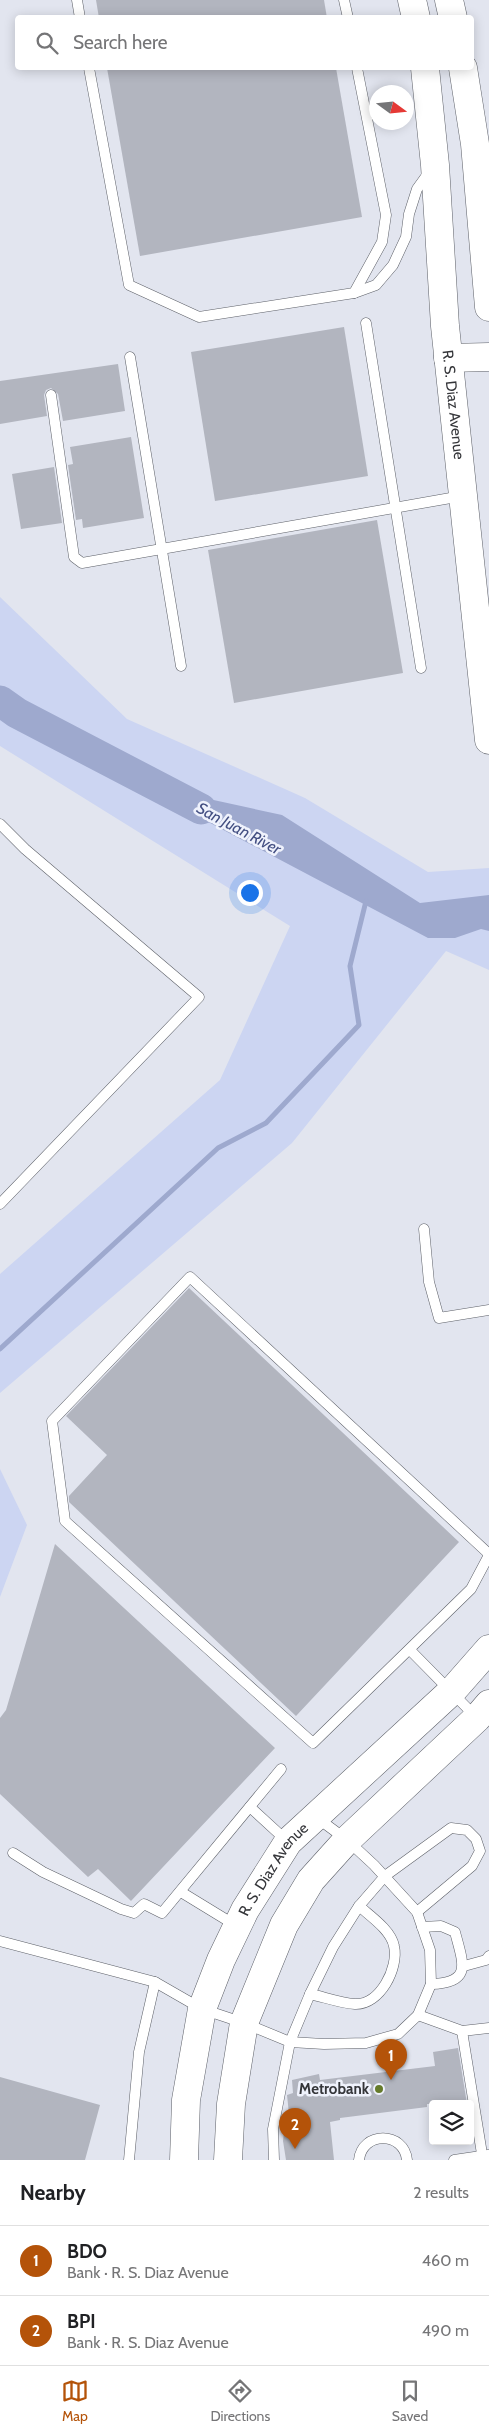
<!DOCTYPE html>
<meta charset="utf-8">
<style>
body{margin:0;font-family:Cabin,sans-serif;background:#f6f6f6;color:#202124}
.controls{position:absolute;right:15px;bottom:15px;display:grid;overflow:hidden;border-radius:5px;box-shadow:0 2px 12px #0003}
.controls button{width:45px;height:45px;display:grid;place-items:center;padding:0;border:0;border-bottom:1px solid #e0e0e0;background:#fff;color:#202124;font:25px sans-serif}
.compass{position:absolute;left:369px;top:85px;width:45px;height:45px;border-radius:50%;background:#fff;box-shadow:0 2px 12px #0003;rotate:105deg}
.you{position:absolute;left:249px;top:892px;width:18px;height:18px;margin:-12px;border:4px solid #fff;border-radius:50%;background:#1a73e8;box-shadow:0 0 0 8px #1a73e833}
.badge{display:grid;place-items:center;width:32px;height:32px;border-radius:50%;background:#b45309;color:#fff;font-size:16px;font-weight:700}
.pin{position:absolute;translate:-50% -41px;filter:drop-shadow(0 1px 2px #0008)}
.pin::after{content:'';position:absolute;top:26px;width:18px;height:15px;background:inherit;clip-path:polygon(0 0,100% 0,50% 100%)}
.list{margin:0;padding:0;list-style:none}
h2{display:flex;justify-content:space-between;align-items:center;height:65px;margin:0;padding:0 20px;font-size:21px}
h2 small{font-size:16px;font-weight:400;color:#757577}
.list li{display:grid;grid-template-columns:32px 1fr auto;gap:15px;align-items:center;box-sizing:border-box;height:70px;padding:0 20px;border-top:1px solid #e0e0e0}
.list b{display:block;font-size:19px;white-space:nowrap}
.list p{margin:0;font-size:16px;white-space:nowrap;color:#757577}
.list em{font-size:16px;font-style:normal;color:#757577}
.icon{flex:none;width:28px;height:28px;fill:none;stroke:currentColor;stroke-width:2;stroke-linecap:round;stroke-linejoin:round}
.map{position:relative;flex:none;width:489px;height:2160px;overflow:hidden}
.search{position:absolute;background:#fff;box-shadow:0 2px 12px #0003;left:15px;right:15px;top:15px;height:55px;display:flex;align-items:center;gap:12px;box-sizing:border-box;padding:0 18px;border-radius:5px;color:#757577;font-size:19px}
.sheet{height:205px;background:#fff}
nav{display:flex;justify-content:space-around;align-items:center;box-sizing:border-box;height:70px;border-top:1px solid #e0e0e0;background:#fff;font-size:14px;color:#757577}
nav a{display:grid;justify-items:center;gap:2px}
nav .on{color:#b45309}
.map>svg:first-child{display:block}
.green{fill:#ccd5f2}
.water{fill:#9ea9ce}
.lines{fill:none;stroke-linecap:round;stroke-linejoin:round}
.stream{stroke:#9ea9ce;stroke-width:5}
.river{stroke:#9ea9ce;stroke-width:31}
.building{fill:#b2b5bf}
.lane-casing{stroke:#5d6068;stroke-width:11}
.secondary-casing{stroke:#5d6068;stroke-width:29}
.lane{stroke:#fff;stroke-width:10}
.secondary{stroke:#fff;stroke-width:28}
.poi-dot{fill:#667b2b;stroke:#eff2fc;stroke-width:2}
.labels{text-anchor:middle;stroke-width:5;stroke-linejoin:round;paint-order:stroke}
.street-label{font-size:15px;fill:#35363a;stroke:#eff2fc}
.poi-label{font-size:15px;font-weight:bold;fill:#35363a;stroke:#eff2fc;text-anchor:end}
.water-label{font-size:16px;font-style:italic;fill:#434f82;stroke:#eff2fc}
</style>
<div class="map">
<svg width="489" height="2160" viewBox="0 0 489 2160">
<rect width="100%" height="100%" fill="#e2e5ef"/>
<g class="green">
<polygon points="0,597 127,719 305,798 428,872 489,868 489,970 446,951 292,1143 0,1393 0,1274 220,1080 290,926 0,746"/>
<polygon points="0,1469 27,1525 0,1597"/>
</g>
<polygon class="water" points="163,789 282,815 420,903 489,895 489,931 481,929 455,938 428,938 197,816"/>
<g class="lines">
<polyline class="stream" points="0,1349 218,1148 266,1123 359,1025 350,966 366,901"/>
<polyline class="river" points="0,701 17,713 201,809"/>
</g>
<g class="building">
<polygon points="96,0 324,0 327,18 99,18"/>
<polygon points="107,68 336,68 362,217 140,256"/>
<polygon points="344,327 368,476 215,501 191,352"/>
<polygon points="118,364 125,411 63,421 58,394 51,388 46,390 44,395 47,416 0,424 0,381"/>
<polygon points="131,437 144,518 83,528 82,519 76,520 68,465 73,464 70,447"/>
<polygon points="54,467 62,523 21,529 12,474"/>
<polygon points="377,520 403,673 234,703 208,550"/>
<polygon points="189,1288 459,1542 296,1716 69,1502 69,1496 107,1455 66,1416"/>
<polygon points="55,1544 275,1748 131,1901 98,1869 88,1877 0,1794 0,1718 6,1710"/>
<polygon points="458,2048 467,2104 427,2104 427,2107 340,2118 340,2120 330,2122 334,2160 286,2160 283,2141 285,2124 290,2123 287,2095 293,2093 292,2080 319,2074 320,2080 435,2066 433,2052"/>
<polygon points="0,2077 100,2105 85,2160 0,2160"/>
</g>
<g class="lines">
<g class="lane-casing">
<g id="lane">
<polyline points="77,0 80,18"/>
<polyline points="344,0 348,18"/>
<polyline points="89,68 129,285 199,317 354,293 382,242 386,215 357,68"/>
<polyline points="354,293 376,285 393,265 406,237 409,214 417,189 430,171"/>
<polyline points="366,323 421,668"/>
<polyline points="130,357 181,666"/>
<polyline points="51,395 74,557 82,563 462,496"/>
<polyline points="0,824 25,849 199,997 0,1204"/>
<polyline points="424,1229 429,1282 439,1318 489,1310"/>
<polyline points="489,1554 190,1277 52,1421 65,1521 313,1743 471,1589 489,1555"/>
<polyline points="410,1650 476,1717"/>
<polyline points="250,1807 287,1841"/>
<polyline points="13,1853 43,1872 121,1909 134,1913 144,1904 162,1913 281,1769"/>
<polyline points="181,1892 235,1925"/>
<path d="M422,1927L441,1926L455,1932C463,1963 473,1983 431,1984"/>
<polyline points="0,1941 155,1982 202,2009 244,2023 290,2042 324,2044 366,2043 398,2034 418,2015 431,1984 430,1950 417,1912 374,1865 347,1840 316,1817"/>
<polyline points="464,1966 486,1960 489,1956"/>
<path d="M310,1994C324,1997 340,2003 355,2004C380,2005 399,1968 394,1946C391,1930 370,1916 359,1906"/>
<polyline points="418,2015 462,2031 489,2028"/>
<polyline points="462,2031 483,2160"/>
<polyline points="129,2160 139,2052 155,1982"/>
<polyline points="274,2160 273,2129 290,2042 310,1994 333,1947 359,1906 385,1876 451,1828 467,1830 476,1839 480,1851 472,1866 417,1912"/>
<path d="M359,2160C362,2131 404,2131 407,2160"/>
<polyline points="454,2160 488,2155"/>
</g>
</g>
<g class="secondary-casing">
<g id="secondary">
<polyline points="412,0 416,18"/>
<polyline points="449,0 453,18"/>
<path id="s1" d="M425,68L435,165L445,326L489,740"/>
<polyline points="463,68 475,144 489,307"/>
<polyline points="448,358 489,357"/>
<path id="s2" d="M184,2160L186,2100L202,2009L221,1960L245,1910L288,1842L453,1690L489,1649"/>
<polyline points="228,2160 231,2104 244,2023 284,1925 311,1880 347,1840 477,1718 489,1704"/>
</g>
</g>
<use href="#lane" class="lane"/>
<use href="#secondary" class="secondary"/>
</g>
<circle class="poi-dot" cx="379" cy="2089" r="5"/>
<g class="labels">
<g class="street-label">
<text dy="5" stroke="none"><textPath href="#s1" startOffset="338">R. S. Diaz Avenue</textPath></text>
<text dy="5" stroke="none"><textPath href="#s2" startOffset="310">R. S. Diaz Avenue</textPath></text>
</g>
<g class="poi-label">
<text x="369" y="2094">Metrobank</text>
</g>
<g class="water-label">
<text transform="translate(239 828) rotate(28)" y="6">San Juan River</text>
</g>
</g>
</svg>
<div class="controls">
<button><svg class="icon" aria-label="layers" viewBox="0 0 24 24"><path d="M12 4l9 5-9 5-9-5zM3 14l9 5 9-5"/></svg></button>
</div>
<svg class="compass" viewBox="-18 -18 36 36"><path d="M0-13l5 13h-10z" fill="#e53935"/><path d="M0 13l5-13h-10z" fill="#757577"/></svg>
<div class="you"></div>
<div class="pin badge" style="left:391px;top:2080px">1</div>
<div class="pin badge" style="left:295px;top:2149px">2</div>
<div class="search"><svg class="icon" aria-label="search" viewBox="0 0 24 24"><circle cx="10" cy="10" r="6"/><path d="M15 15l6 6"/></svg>Search here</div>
</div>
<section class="sheet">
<h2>Nearby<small>2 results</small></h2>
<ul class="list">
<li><span class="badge">1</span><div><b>BDO</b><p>Bank · R. S. Diaz Avenue</p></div><em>460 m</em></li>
<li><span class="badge">2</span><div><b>BPI</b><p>Bank · R. S. Diaz Avenue</p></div><em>490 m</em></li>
</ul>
</section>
<nav>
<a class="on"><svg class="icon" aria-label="map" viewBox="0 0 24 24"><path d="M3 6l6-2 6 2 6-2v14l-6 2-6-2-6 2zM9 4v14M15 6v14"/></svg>Map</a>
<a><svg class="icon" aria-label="directions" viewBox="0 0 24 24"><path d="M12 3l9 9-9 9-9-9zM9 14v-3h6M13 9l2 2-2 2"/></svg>Directions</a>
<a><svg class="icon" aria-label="saved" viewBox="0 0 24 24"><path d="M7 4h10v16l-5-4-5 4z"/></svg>Saved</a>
</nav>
